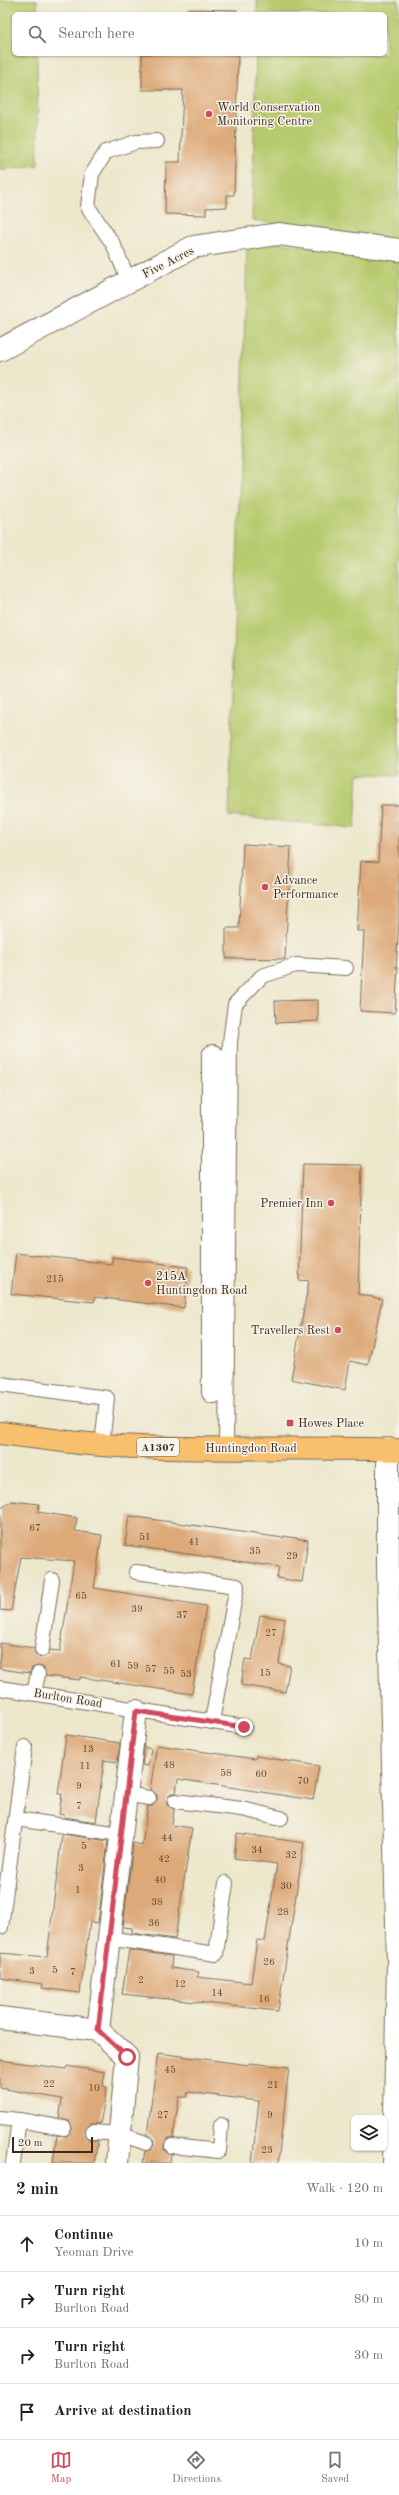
<!DOCTYPE html>
<meta charset="utf-8">
<style>
body{margin:0;font-family:"Old Standard TT",serif;background:#f2f2f2;color:#202124}
.controls{position:absolute;right:12px;bottom:12px;display:grid;overflow:hidden;border-radius:6px;box-shadow:0 1px 3px #0004}
.controls button{width:36px;height:36px;display:grid;place-items:center;padding:0;border:0;border-bottom:1px solid #e0e0e0;background:#fff;color:#202124;font:20px sans-serif}
.scale{position:absolute;left:12px;bottom:10px;width:81px;box-sizing:border-box;padding-left:4px;border:2px solid #3b2a1e;border-top:0;font-size:11px;line-height:14px;white-space:nowrap;color:#3b2a1e;-webkit-text-stroke:3px #f7f3e8;paint-order:stroke}
.stop{position:absolute;width:12px;height:12px;margin:-9px;border:3px solid #d1495b;border-radius:50%;background:#fff}
.stop.end{background:#d1495b;border-color:#fff;box-shadow:0 1px 4px #0008}
.list{margin:0;padding:0;list-style:none}
h2{display:flex;justify-content:space-between;align-items:center;height:52px;margin:0;padding:0 16px;font-size:17px}
h2 small{font-size:13px;font-weight:400;color:#757577}
.list li{display:grid;grid-template-columns:26px 1fr auto;gap:12px;align-items:center;box-sizing:border-box;height:56px;padding:0 16px;border-top:1px solid #e0e0e0}
.list b{display:block;font-size:15px;white-space:nowrap}
.list p{margin:0;font-size:13px;white-space:nowrap;color:#757577}
.list em{font-size:13px;font-style:normal;color:#757577}
.icon{flex:none;width:22px;height:22px;fill:none;stroke:currentColor;stroke-width:2;stroke-linecap:round;stroke-linejoin:round}
.map{position:relative;flex:none;width:399px;height:2163px;overflow:hidden}
.search{position:absolute;background:#fff;box-shadow:0 1px 3px #0004;left:12px;right:12px;top:12px;height:44px;display:flex;align-items:center;gap:10px;box-sizing:border-box;padding:0 14px;border-radius:6px;color:#757577;font-size:15px}
.sheet{height:276px;background:#fff}
nav{display:flex;justify-content:space-around;align-items:center;box-sizing:border-box;height:56px;border-top:1px solid #e0e0e0;background:#fff;font-size:11px;color:#757577}
nav a{display:grid;justify-items:center;gap:2px}
nav .on{color:#d1495b}
.map>svg:first-child{display:block}
.green{fill:#b7cb6e;stroke:#797a46}
.building{fill:#dda978}
.lines{fill:none;stroke-linecap:round;stroke-linejoin:round}
.lane-casing{stroke:#796c5b;stroke-width:16}
.street-casing{stroke:#796c5b;stroke-width:24}
.primary-casing{stroke:#796c5b;stroke-width:24}
.lane{stroke:#fff;stroke-width:14}
.street{stroke:#fff;stroke-width:22}
.primary{stroke:#f8bf6c;stroke-width:22}
.route{stroke:#d1495b;stroke-width:5}
.poi-dot{fill:#d1495b;stroke:#f7f3e8;stroke-width:1.5}
.labels{text-anchor:middle;stroke-width:3;stroke-linejoin:round;paint-order:stroke}
.number-label{font-size:10px;fill:#644a34}
.shield{fill:#f7f3e8;stroke:#73665b;stroke-width:1}
.shield-label{font-size:11px;font-weight:bold;fill:#3b2a1e}
.poi-label{font-size:12px;fill:#3b2a1e;stroke:#f7f3e8;text-anchor:start}
.street-label{font-size:12px;fill:#3b2a1e;stroke:#f7f3e8}
</style>
<div class="map">
<svg width="399" height="2163" viewBox="0 0 399 2163">
<rect width="100%" height="100%" fill="#f7f3e8"/>
<filter id="ink" filterUnits="userSpaceOnUse"><feTurbulence type="fractalNoise" baseFrequency=".025" numOctaves="2"/><feDisplacementMap in="SourceGraphic" scale="8" xChannelSelector="R" yChannelSelector="G"/><feConvolveMatrix kernelMatrix="1 2 1 2 8 2 1 2 1" color-interpolation-filters="sRGB"/></filter>
<filter id="wash" filterUnits="userSpaceOnUse"><feTurbulence type="fractalNoise" baseFrequency=".012" numOctaves="4" result="noise"/><feDisplacementMap in="SourceGraphic" scale="16" xChannelSelector="R" yChannelSelector="G"/><feGaussianBlur stdDeviation="0.9" result="paint"/><feColorMatrix in="noise" values="0 0 0 0 0 0 0 0 0 0 0 0 0 0 0 0 0 1.4 0 .05"/><feComposite in="paint" operator="in"/></filter>
<g filter="url(#wash)">
<rect width="100%" height="100%" fill="#ede7cc"/>
<g class="green">
<polygon points="0,0 37,0 37,14 14,14 14,54 37,54 38,165 0,170"/>
<polygon points="257,0 399,0 399,243 252,220 256,54 385,54 385,14 257,14"/>
<polygon points="258,240 399,260 399,775 358,774 355,828 229,816 247,250"/>
</g>
<g id="blocks">
<g class="building">
<polygon points="188,9 237,10 237,14 188,14"/>
<polygon points="142,54 238,54 234,195 227,195 227,207 206,208 206,215 165,214 166,162 180,162 183,90 142,90"/>
<polygon points="381,805 399,805 399,920 396,968 398,968 395,1013 360,1011 364,931 357,931 361,861 378,862"/>
<polygon points="243,844 291,847 285,959 226,958 226,928 239,928"/>
<polygon points="318,1000 318,1021 276,1023 275,1001"/>
<polygon points="303,1164 362,1165 358,1294 382,1299 368,1365 350,1361 345,1390 291,1379 309,1281 299,1280"/>
<polygon points="16,1253 112,1264 112,1257 188,1267 184,1308 95,1297 94,1302 11,1294"/>
<polygon points="12,1501 39,1504 38,1512 77,1518 75,1531 102,1535 94,1588 206,1606 192,1694 80,1677 80,1680 46,1676 44,1668 39,1666 32,1668 30,1673 0,1669 0,1643 34,1648 36,1655 41,1657 48,1655 50,1650 60,1651 74,1561 21,1557 11,1611 0,1610 0,1509"/>
<polygon points="129,1516 283,1538 283,1536 308,1540 302,1582 277,1578 279,1567 125,1545"/>
<polygon points="260,1615 285,1619 279,1664 290,1666 285,1692 241,1685 245,1659 252,1660"/>
<polygon points="66,1735 120,1743 117,1762 104,1760 96,1822 64,1817 65,1815 59,1814 62,1794 58,1794"/>
<polygon points="157,1745 255,1759 256,1756 319,1766 313,1800 178,1779 176,1793 171,1793 167,1800 167,1805 174,1809 172,1825 192,1828 175,1939 132,1933 132,1928 123,1927 133,1843 142,1845 148,1806 152,1806 157,1800 157,1795 150,1790"/>
<polygon points="144,1747 151,1749 148,1766 142,1765"/>
<polygon points="237,1833 304,1843 278,2011 122,1994 129,1950 172,1956 171,1968 199,1972 197,1977 251,1983 257,1940 265,1941 277,1864 234,1858"/>
<polygon points="62,1834 108,1841 98,1923 90,1922 80,1993 42,1988 43,1984 0,1978 0,1953 47,1957"/>
<polygon points="158,2053 249,2065 249,2063 289,2067 278,2163 252,2163 259,2101 188,2092 187,2097 179,2097 173,2138 168,2138 164,2145 164,2150 171,2154 170,2163 143,2163 145,2151 151,2150 154,2145 153,2138 147,2134"/>
<polygon points="0,2060 66,2069 67,2066 105,2072 103,2086 107,2087 100,2124 90,2124 85,2131 88,2139 98,2141 94,2163 53,2163 57,2135 67,2136 72,2129 69,2121 59,2119 62,2099 0,2088"/>
</g>
</g>
</g>
<g filter="url(#ink)">
<use href="#blocks" fill-opacity="0" stroke="#796c5b" stroke-width="1"/>
<g class="lines">
<g class="lane-casing">
<g id="lane">
<polyline points="129,281 113,244 88,207 92,174 106,152 136,142 157,141"/>
<polyline points="0,1384 107,1398 102,1445"/>
<polyline points="226,1448 230,1042 235,1004 262,976 296,965 346,968"/>
<polyline points="136,1572 237,1586 212,1721"/>
<polyline points="42,1649 52,1580"/>
<polyline points="0,1688 244,1727"/>
<polyline points="34,1693 38,1674"/>
<polyline points="125,1794 149,1798"/>
<polyline points="175,1801 242,1809 281,1818"/>
<polyline points="16,1819 120,1834"/>
<polyline points="1,1927 25,1747"/>
<polyline points="107,1938 216,1954 226,1883"/>
<polyline points="0,2118 19,2120"/>
<polyline points="93,2132 120,2134 146,2143"/>
<polyline points="172,2146 219,2151 221,2125"/>
<polyline points="13,2163 19,2120 64,2128"/>
</g>
</g>
<g class="street-casing">
<g id="street">
<polyline points="0,350 193,247 278,234 399,250"/>
<polyline points="213,1056 213,1392"/>
<polyline points="388,1449 388,1567 398,1963 394,2163"/>
<polyline points="0,2018 98,2030 127,2057 117,2163"/>
<polyline points="98,2030 136,1711"/>
</g>
</g>
<g class="primary-casing">
<path id="primary" d="M0,1433C34,1437 68,1443 102,1445C201,1452 300,1446 399,1450"/>
</g>
<use href="#lane" class="lane"/>
<use href="#street" class="street"/>
<use href="#primary" class="primary"/>
</g>
</g>
<g class="lines" filter="url(#ink)">
<polyline class="route" points="127,2057 98,2030 136,1711 244,1727"/>
</g>
<g class="poi-dot">
<circle cx="209" cy="114" r="4"/>
<circle cx="265" cy="887" r="4"/>
<circle cx="331" cy="1203" r="4"/>
<circle cx="148" cy="1283" r="4"/>
<circle cx="338" cy="1330" r="4"/>
<rect x="286" y="1419" width="8" height="8" rx="2"/>
</g>
<g class="labels">
<g class="number-label">
<text x="55" y="1282">215</text>
<text x="35" y="1531">67</text>
<text x="145" y="1540">51</text>
<text x="194" y="1545">41</text>
<text x="255" y="1554">35</text>
<text x="292" y="1559">29</text>
<text x="81" y="1599">65</text>
<text x="137" y="1612">39</text>
<text x="182" y="1618">37</text>
<text x="271" y="1636">27</text>
<text x="116" y="1667">61</text>
<text x="133" y="1669">59</text>
<text x="151" y="1672">57</text>
<text x="169" y="1674">55</text>
<text x="265" y="1676">15</text>
<text x="186" y="1677">53</text>
<text x="88" y="1752">13</text>
<text x="169" y="1768">48</text>
<text x="85" y="1769">11</text>
<text x="226" y="1776">58</text>
<text x="261" y="1777">60</text>
<text x="303" y="1784">70</text>
<text x="79" y="1789">9</text>
<text x="79" y="1809">7</text>
<text x="167" y="1841">44</text>
<text x="84" y="1849">5</text>
<text x="257" y="1853">34</text>
<text x="291" y="1858">32</text>
<text x="164" y="1862">42</text>
<text x="81" y="1871">3</text>
<text x="160" y="1883">40</text>
<text x="286" y="1889">30</text>
<text x="78" y="1893">1</text>
<text x="157" y="1905">38</text>
<text x="283" y="1915">28</text>
<text x="154" y="1926">36</text>
<text x="269" y="1965">26</text>
<text x="55" y="1973">5</text>
<text x="32" y="1974">3</text>
<text x="73" y="1975">7</text>
<text x="141" y="1983">2</text>
<text x="180" y="1987">12</text>
<text x="217" y="1996">14</text>
<text x="264" y="2002">16</text>
<text x="170" y="2073">45</text>
<text x="49" y="2087">22</text>
<text x="273" y="2088">21</text>
<text x="94" y="2091">10</text>
<text x="163" y="2118">27</text>
<text x="270" y="2118">9</text>
<text x="267" y="2153">23</text>
</g>
<rect class="shield" x="137" y="1438" width="42" height="18" rx="3"/>
<g class="shield-label">
<text x="158" y="1451">A1307</text>
</g>
<g class="poi-label">
<text x="217" y="111">World Conservation<tspan x="217" dy="14">Monitoring Centre</tspan></text>
<text x="273" y="884">Advance<tspan x="273" dy="14">Performance</tspan></text>
<text x="323" y="1207" text-anchor="end">Premier Inn</text>
<text x="156" y="1280">215A<tspan x="156" dy="14">Huntingdon Road</tspan></text>
<text x="330" y="1334" text-anchor="end">Travellers Rest</text>
<text x="298" y="1427">Howes Place</text>
</g>
<g class="street-label">
<text transform="translate(168 262) rotate(-27)" y="4">Five Acres</text>
<text x="251" y="1452">Huntingdon Road</text>
<text transform="translate(68 1698) rotate(9)" y="4">Burlton Road</text>
</g>
</g>
</svg>
<div class="controls">
<button><svg class="icon" aria-label="layers" viewBox="0 0 24 24"><path d="M12 4l9 5-9 5-9-5zM3 14l9 5 9-5"/></svg></button>
</div>
<div class="scale">20 m</div>
<div class="stop" style="left:127px;top:2057px"></div>
<div class="stop end" style="left:244px;top:1727px"></div>
<div class="search"><svg class="icon" aria-label="search" viewBox="0 0 24 24"><circle cx="10" cy="10" r="6"/><path d="M15 15l6 6"/></svg>Search here</div>
</div>
<section class="sheet">
<h2>2 min<small>Walk · 120 m</small></h2>
<ul class="list">
<li><svg class="icon" aria-label="ahead" viewBox="0 0 24 24"><path d="M12 20V5M6 11l6-6 6 6"/></svg><div><b>Continue</b><p>Yeoman Drive</p></div><em>10 m</em></li>
<li><svg class="icon" aria-label="right" viewBox="0 0 24 24"><path d="M7 20v-9h11M14 6l5 5-5 5"/></svg><div><b>Turn right</b><p>Burlton Road</p></div><em>80 m</em></li>
<li><svg class="icon" aria-label="right" viewBox="0 0 24 24"><path d="M7 20v-9h11M14 6l5 5-5 5"/></svg><div><b>Turn right</b><p>Burlton Road</p></div><em>30 m</em></li>
<li><svg class="icon" aria-label="arrive" viewBox="0 0 24 24"><path d="M6 21V4h12l-3 4 3 4H6"/></svg><div><b>Arrive at destination</b></div></li>
</ul>
</section>
<nav>
<a class="on"><svg class="icon" aria-label="map" viewBox="0 0 24 24"><path d="M3 6l6-2 6 2 6-2v14l-6 2-6-2-6 2zM9 4v14M15 6v14"/></svg>Map</a>
<a><svg class="icon" aria-label="directions" viewBox="0 0 24 24"><path d="M12 3l9 9-9 9-9-9zM9 14v-3h6M13 9l2 2-2 2"/></svg>Directions</a>
<a><svg class="icon" aria-label="saved" viewBox="0 0 24 24"><path d="M7 4h10v16l-5-4-5 4z"/></svg>Saved</a>
</nav>
